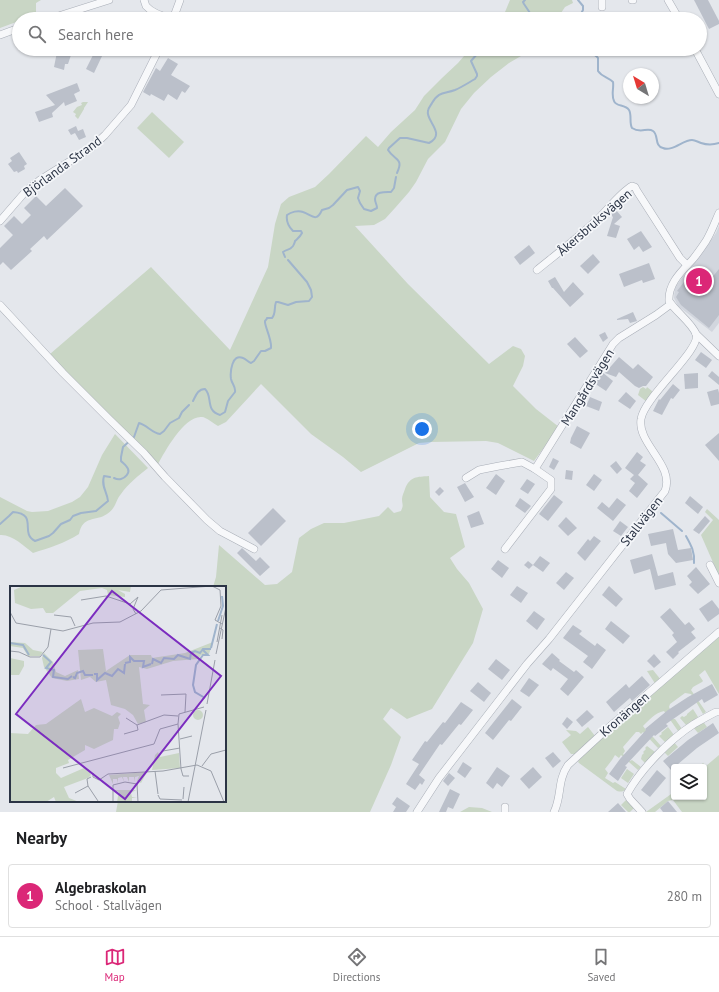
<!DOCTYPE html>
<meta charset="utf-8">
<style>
body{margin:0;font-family:"PT Sans",sans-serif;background:#f2f2f2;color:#202124}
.controls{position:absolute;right:12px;bottom:12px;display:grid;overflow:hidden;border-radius:4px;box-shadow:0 1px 3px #0004}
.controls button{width:36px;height:36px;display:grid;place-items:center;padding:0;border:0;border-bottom:1px solid #e0e0e0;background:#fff;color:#202124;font:20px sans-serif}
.compass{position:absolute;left:623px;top:68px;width:36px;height:36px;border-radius:50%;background:#fff;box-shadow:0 1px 3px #0004;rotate:322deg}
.you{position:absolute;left:422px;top:429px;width:14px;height:14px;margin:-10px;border:3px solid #fff;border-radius:50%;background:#1a73e8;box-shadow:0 0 0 6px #1a73e833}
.badge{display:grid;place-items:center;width:26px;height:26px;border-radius:50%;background:#db2777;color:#fff;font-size:13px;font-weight:700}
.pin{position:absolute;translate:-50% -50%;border:2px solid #fff;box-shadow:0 1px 4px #0006}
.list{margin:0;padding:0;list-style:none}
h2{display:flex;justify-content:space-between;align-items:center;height:52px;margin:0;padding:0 16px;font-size:17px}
h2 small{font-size:13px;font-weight:400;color:#757577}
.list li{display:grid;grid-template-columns:26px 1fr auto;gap:12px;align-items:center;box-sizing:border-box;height:64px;margin:0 8px 8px;padding:0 8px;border:1px solid #e0e0e0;border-radius:4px}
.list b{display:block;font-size:15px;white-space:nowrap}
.list p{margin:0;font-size:13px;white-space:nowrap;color:#757577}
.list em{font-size:13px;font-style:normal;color:#757577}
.icon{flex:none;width:22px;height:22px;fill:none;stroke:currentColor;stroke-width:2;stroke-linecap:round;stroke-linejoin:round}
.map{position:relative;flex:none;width:719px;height:812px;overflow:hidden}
.search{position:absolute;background:#fff;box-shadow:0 1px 3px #0004;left:12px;right:12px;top:12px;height:44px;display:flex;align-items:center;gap:10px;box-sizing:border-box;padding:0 14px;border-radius:22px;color:#757577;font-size:15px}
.sheet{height:124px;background:#fff}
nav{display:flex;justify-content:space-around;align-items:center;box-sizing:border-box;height:56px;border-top:1px solid #e0e0e0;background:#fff;font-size:11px;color:#757577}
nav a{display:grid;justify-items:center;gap:2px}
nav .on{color:#db2777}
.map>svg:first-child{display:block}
.built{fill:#d2d6de}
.green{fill:#c9d6c5}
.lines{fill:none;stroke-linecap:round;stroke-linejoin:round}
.stream{stroke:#9fb4cc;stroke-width:2}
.building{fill:#bbc0ca}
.minor-casing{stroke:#a9aeb7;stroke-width:8}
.minor{stroke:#f7f8fa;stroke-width:7}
.labels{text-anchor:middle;stroke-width:3.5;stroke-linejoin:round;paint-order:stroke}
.street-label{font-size:13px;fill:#2b3445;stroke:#f4f6f9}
.inset-river{fill:none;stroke:#9fb4cc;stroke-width:2}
.inset-road{fill:none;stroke:#9a9fa9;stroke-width:1}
.view{fill:#7b2cbf;fill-opacity:0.15;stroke:#7b2cbf;stroke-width:2}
.inset-edge{fill:none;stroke:#2b3445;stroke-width:2}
</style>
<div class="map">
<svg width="719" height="812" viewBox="0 0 719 812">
<rect width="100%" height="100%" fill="#e4e7ec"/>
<polygon class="built" points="719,226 719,323 712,332 678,306 674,298 675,287 704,250 716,233"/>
<g class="green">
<polygon points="0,0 41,0 36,3 36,16 27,19 19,19 19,21 0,28"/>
<polygon points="510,0 572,0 573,3 565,7 557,19 501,19 505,12"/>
<path d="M470,49H533L509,63L491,77L474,93L461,109L445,142L428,159L416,182L409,192L395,208L385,219L374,225L355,226L408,284L489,364L513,346L521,349L525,356L523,366L513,386L536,409L559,427L534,461L498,443L486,441L431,442L419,443L361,472L343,457L311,434L261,384L226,422L218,426C214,424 206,417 202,417C185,415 165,451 158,464L69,376L50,354L151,267L230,350L268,267L275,224L281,204L289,197L315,187L329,174L366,136L378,147L391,132L415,110L424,96L442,78L458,63Z"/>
<polygon points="83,102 88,102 84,108 84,109 78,119 75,116 76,114 73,112 77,107 82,105 81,103"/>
<polygon points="152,112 184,142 169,158 137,128"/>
<polygon points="643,387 646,389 647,387 652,391 653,394 647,402 638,395 640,389"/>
<path d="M115,434L148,468C138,476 128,484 121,494C115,501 117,507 107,514C95,522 83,515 79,534C65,543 49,548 33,553C24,546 12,534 0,535V497L27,511L32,512L48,511L72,502L80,497L88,487L102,455Z"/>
<path d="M429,476L430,497L444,512L456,514L465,547L450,558L457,569L469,583L483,609L473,643L432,709L407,719L391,708L383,719L401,737L391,765L370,812H116L118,801H225V587H213L216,577L219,545L265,585L277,584L292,572L299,538L311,529L324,523H344L379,516L388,507L394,513L401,511C404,504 402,505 402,499C402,496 404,492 405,489C410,476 417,477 429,476Z"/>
<polygon points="707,509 719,520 719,576 701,535 713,520 705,512"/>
<path d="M719,633V694L705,670L699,675L703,681L702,682L693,687L691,690L706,712L703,714C699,707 696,701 691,694L685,693L670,704L669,707L670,709L668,711L673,719H675L682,729L678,731L664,711C655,713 649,720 643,726L651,737H653L661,746L658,748L643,732L641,734L639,732H636L623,747L625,751L623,754L630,761L632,760L641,767L638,770L621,755L619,758L615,755L612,760L605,769L608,773L605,778L613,783L615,782L626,789C623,792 621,792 617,791L579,763L578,762L585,751Z"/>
<polygon points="653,670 661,680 656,685 647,671"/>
<polygon points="693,709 698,717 686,725 680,718 682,716 684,717 687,715 687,714"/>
<polygon points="702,720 707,727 698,733 693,727"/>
<polygon points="588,727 595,736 575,754 571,754 562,742 571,735 566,730 576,731 580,734"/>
<polygon points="668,727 674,735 665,742 659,736 662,734 661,733"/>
<polygon points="673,741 678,747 668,756 663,751"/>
<polygon points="647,746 655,752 645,763 641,759 642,755 644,753 643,752 646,749 645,748"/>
<polygon points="719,755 719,812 682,812 673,800 668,801 655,812 646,812 674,792 674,797 704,797 704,767 699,767 703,763 706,766"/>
<polygon points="627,769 634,774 628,783 621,778"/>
<polygon points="626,800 634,808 630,812 628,812 621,805"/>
<polygon points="469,807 482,808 492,812 460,812"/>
</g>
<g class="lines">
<g class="stream">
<polyline points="525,0 523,2 524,4 534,19"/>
<polyline points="578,0 583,6 583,10 579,17 580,19"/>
<path d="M592,49C591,54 596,55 598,58V71C602,77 608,77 613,82C614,88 611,95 614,101C616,107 625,104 629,110C632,115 629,122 632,128C641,134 647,127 653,131C659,135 654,146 663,148C672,152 683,140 692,140C695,140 698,142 701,143C707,145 713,145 719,143"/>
<path d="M397,173C404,158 395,161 388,150L389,148L400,138H407L429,143C447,134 425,120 428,111C428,108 431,105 432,103C439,91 444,94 455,90C462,87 468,83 475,79L477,76V74L471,61L477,54L484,50C492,52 498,53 505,49"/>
<path d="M285,257L283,252C287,249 290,250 292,247C293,247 295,242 295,241C298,238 300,237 302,233L301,231H293C289,227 286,221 287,215C291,212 298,210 303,212C312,215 316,223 322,210L329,208L333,205L347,190L358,187L360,191L358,198L360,203L364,209L371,211L377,208C377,204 375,203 375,199C375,191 386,192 391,192L394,188L396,177"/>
<path d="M193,401C196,395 198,389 205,389C213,396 205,411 220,415L225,412L228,401L235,392C236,387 232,384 231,379C230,372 232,353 243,358C246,359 248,362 251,363L254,361L261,351H265L271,348C272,339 264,325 265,321C266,320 267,319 267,318H272C276,314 274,307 276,302H278L288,305L296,302L309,301L312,297L311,290L307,282L288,260"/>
<path d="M114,478C116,479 118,480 121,479C125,478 130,473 128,469C127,466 123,463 121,461V457L123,447L134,437L139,423C147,425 152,433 160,434L164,431L170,423L179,418L182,412L189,405"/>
<polyline points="661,513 682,531"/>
<path d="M0,524L9,516L13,512C39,514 19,533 35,541L49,536L53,533L61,524L70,520L73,516L81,513L96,511L108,501C107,491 101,487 104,476L110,477"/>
<path d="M686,536C691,545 695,552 694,563"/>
</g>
</g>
<g class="building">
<polygon points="694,0 708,0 719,21 719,24 709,29"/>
<polygon points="95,49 104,49 103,54 94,73 86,69 94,53"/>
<polygon points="632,49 648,49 636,56"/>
<polygon points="57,52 71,55 68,64 65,64 64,70 54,67"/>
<polygon points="168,58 178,64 171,75 190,86 185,93 182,91 177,100 168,94 164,101 151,94 150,96 143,92 156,68 160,71"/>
<polygon points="77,83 80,91 74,94 77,101 65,106 64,102 52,113 53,117 39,122 35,112 55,105 46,95"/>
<polygon points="76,126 78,131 83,129 86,137 79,140 75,133 71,135 68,130"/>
<polygon points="19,152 27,164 24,166 25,169 18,173 17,171 14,172 8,164 12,161 10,158"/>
<polygon points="65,188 83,206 47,240 44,236 30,249 32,251 11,270 3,262 0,265 0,248 13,235 4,226 14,216 22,224 31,215 24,208 36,196 46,206"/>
<polygon points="615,209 622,217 614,224 620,226 616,238 607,236 613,217 610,214"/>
<polygon points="641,231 652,247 643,252 639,246 634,250 627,239"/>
<polygon points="529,245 535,253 520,265 514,257"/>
<polygon points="593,254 600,262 588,274 580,266"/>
<polygon points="649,263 655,279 643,283 642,280 624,287 619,274"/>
<polygon points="719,269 719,315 709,328 681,305 676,297 679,292 677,291 691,273 706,285"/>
<polygon points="555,277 564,292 573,282 584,294 570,307 553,288 552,288 548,281"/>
<polygon points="633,312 637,321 630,323 628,319 617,320 617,319"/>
<polygon points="605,332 608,338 603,342 599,335"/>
<polygon points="575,337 588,351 580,358 567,344"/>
<polygon points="701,352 712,360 706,368 695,360"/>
<polygon points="619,357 633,369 638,364 653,377 646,386 643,386 639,388 635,386 619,372 616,377 605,373"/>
<polygon points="712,371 719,377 719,385 708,376"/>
<polygon points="602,372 613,381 606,391 594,383"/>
<polygon points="698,373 698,388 685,389 684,374"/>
<polygon points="673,384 680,390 673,399 671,398 662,415 653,411 659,399 660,400"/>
<polygon points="718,389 719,393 719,404 711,406 707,392"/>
<polygon points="626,392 636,401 630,409 618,401"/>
<polygon points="590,397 602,402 599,411 586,406"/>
<polygon points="577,426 590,433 581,449 570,443 571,438"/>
<polygon points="719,433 719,461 705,445"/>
<polygon points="637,452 643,457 640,461 646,465 638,475 648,484 637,498 629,491 635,483 630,479 634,475 625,468"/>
<polygon points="553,458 559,461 554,470 549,467"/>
<polygon points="616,461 622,469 617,474 610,466"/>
<polygon points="566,470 573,471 572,480 565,479"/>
<polygon points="496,474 505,481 496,495 486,488"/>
<polygon points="594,474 602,480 594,491 586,485"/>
<polygon points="527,479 535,484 528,494 520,489"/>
<polygon points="465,483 474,497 465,502 457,487"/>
<polygon points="440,487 444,491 439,496 435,492"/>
<polygon points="554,495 563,502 548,521 539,514"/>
<polygon points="690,496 703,507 698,514 685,503"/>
<polygon points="520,498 531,506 525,513 515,506"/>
<polygon points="617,498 626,505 613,521 597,508 602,502 609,508"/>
<polygon points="273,508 286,521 261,546 248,533"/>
<polygon points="479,511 484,524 471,528 467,516"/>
<polygon points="705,516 710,521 699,534 693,530"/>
<polygon points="566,517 577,528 568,536 558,526"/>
<polygon points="620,521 628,527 621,536 613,531"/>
<polygon points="673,529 678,550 691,548 693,560 676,563 668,554 666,543 651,546 648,534"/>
<polygon points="594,536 601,541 585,561 577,553 588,539 590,541"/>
<polygon points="242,548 256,561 260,557 270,567 260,576 237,553"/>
<polygon points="652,554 658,576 673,572 676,585 655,590 650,569 634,574 630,560"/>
<polygon points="540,556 550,563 543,572 533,565"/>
<polygon points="498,560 509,568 502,578 491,569"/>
<polygon points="528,561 533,565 529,569 524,565"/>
<polygon points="696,567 710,584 698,594 689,585 692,582 687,576"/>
<polygon points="566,572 574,578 564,590 556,583"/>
<polygon points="517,586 528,593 521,603 510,595"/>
<polygon points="609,586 623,599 616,607 602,595"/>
<polygon points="712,600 719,609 719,614 708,622 699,609"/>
<polygon points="670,608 685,625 689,622 695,629 691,632 696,638 678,652 679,653 673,659 666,652 677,642 672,635 674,633 660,617"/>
<polygon points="534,611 545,619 537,630 526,621"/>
<polygon points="611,621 630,636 623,644 605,629"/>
<polygon points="573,625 582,631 579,634 595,646 597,643 606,650 592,669 583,662 588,656 563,638"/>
<polygon points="552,653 560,660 559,661 574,672 576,670 584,677 568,696 560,689 568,679 553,668 551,671 542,664"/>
<polygon points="654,654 661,662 654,668 647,661"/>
<polygon points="496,659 510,670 502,680 488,669"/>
<polygon points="642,676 650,685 632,701 630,698 614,712 606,702 626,684 629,688"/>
<polygon points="529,678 539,685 529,697 520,691"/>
<polygon points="478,682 491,693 484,702 470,691"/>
<polygon points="712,684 718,695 704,703 702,699 666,724 668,726 655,736 654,735 625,766 627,767 618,781 609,774 620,759 646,730 645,729 668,710 688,697"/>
<polygon points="512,699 522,707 511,721 509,720 493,740 485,733"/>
<polygon points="461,702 473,710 461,725 459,724 442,745 440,744 419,775 425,780 422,785 420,783 415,790 406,784 419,764 412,760 425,741 427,742 443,722 445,723"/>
<polygon points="587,710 594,717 582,727 576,720"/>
<polygon points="567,717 573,722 567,729 562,724"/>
<polygon points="713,723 719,733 697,748 671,770 663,761 688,740"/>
<polygon points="553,752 561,761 553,768 545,758"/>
<polygon points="463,762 472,768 465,778 457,772"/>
<polygon points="497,767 510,776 502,787 497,783 493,789 486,783"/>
<polygon points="533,767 542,777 529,789 520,779"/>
<polygon points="657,770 666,778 650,797 641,790"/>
<polygon points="449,773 455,778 448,786 443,781"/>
<polygon points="450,789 460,794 453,809 448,807 446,812 439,812"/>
<polygon points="397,797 410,806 406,812 393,812 396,807 392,804"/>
<polygon points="668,801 677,812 663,812 660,808"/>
<polygon points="618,803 626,812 608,812"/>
</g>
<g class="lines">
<g class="minor-casing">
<g id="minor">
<path d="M144,0C144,0 146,6 146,6C152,13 165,17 173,19"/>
<polyline points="632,0 633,0"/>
<polyline points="668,0 679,19"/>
<polyline points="602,7 602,0"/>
<polyline points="49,19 109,0"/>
<polyline points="173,19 180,0"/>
<polyline points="0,35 19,28"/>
<polyline points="695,49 719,94"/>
<polyline points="0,221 26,191 40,180 91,148 105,135 131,105 159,49"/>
<path d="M537,270C558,253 579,237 599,218C608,209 621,192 632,186L635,187L637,191L680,258L687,265"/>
<polyline points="0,305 63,373 109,419 144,453 165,477 207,520 220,531 254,549"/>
<polyline points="696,334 719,356"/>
<polyline points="466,478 479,470 499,466 522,462 535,469"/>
<polyline points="505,549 551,489 551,480 535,469 613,344 619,338 656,315 671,304"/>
<polyline points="710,565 719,583"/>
<polyline points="505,807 505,812"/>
<path d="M417,812L439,778L456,756L527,664L549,639L665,491C675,465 637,444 641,419C644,397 702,349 696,334C692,323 676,312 669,301C668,283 682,271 693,259C698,253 702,247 706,241C711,233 715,222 719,213"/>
<path d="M554,812C562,796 557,781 568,765L607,729L719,632"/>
<path d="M642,812L630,799L627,794C641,769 669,740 694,724C701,720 708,716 716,712H719"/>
</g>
</g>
<use href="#minor" class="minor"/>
</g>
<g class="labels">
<g class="street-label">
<text transform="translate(62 166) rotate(-36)" y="5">Björlanda Strand</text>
<text transform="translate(594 222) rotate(-41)" y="5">Åkersbruksvägen</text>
<text transform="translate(587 387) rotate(-58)" y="5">Mangårdsvägen</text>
<text transform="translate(641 521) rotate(-52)" y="5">Stallvägen</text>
<text transform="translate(624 714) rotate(-41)" y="5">Kronängen</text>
</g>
</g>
<g transform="translate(10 586)">
<rect width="216" height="216" fill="#e4e7ec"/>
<path d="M13,0H121L120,6L108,4L115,8V11L98,9L97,4L92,2L70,5L43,27H36L33,22L21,23L5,17L4,4ZM0,56L15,57L23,64L33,66L30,70H18L13,62L0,60ZM203,56L199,68L191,69L188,73L163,75L137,83L129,81L133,118L140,119L134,124L136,136L128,138L123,129L115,123L101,119L96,94L86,96L80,91L71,94L68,64L93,63L96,85L120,69H141L142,72L175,67ZM34,67L43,76L46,86L55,90L68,84L69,93L57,95L42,92L34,81L32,72ZM0,72L14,75V80L9,89H0ZM71,113L75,126L84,122L102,130L107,126L111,128L108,131L110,137L108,143H104L103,154L84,163L75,159V164L58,174L59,177L46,182V187L51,192L74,182L79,184L81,189L78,192L54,201L59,212L69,216H46L44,211L36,216H0V147L18,148L26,139L36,138ZM183 129a5 5 0 1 1 10 0a5 5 0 1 1-10 0ZM148,166L150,171L169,167L170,182L142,184L145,169ZM137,186L131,197L127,195L129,190L125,191V196L124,191H119V196L117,191H113L114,196L112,191L108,192V197L107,193H103V198L99,189ZM104,204H126L121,207L122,211H127L122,212V216H107L108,210H104H108L109,206Z" fill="#c9d6c5"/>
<path class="inset-river" d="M208,35L213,20L212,10M0,57L13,59L19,69M201,62L207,38M192,63L198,69H193L186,79L183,99L185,106L195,112M33,69L41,76L36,82L44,84L43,91L58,93L62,90M115,77L120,76V71L124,75H134L133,81L141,78M142,78L143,73L151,77L154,72L164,73L168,69L180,73L181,67L185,65L190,67L193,63H201M84,88H87V94L95,87L102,90L108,83L114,87L115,78M63,91L65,92L67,87L73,85L75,89H83"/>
<path class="inset-road" d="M71,14L96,10L120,18L128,11L123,23L126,28M0,26L6,37L53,45L83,37L110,36L131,25L151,4L202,0L210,4L211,20L205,34L212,38M44,29L61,31L65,40M210,42L213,44L212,53M207,56L212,29M0,65L9,66L20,71H30L38,61L41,43M206,68L216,21M151,109L176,108L175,126M197,118L205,74M116,132L127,139M168,138L171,183M114,148L128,144L127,139L154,129L168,130M170,153L182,150M153,165L170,162M192,180L201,168L216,164M53,182L144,158L150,143L168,138L169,128L194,121M171,183L173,190H179M145,185L148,208M83,187V191L89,194L98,188L153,185L187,179L201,185L214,216M81,191L77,193L78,200L88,215M65,207L78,200M148,209L150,213L172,214M173,213L174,201M86,216H103V199L115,196L127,198L128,216M178,216L196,124"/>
<path class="view" d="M102,5L211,90L115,213L6,128Z"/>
<rect width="216" height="216" class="inset-edge"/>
</g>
</svg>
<div class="controls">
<button><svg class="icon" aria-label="layers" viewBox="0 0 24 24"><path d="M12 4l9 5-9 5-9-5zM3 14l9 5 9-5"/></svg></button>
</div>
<svg class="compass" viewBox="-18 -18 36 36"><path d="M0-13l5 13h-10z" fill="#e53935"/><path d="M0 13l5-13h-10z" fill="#757577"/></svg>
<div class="you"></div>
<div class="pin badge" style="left:699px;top:281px">1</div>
<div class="search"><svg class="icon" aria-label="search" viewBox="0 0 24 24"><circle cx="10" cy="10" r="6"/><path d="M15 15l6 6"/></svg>Search here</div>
</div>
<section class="sheet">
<h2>Nearby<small></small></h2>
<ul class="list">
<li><span class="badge">1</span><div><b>Algebraskolan</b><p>School · Stallvägen</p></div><em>280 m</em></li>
</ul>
</section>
<nav>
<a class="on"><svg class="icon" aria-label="map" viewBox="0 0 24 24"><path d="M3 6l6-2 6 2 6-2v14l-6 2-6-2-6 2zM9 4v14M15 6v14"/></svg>Map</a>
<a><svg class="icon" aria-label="directions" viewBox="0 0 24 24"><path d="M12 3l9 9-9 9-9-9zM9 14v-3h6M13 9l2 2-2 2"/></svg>Directions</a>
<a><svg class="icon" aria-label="saved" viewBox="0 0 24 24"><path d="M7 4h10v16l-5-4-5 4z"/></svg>Saved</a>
</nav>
